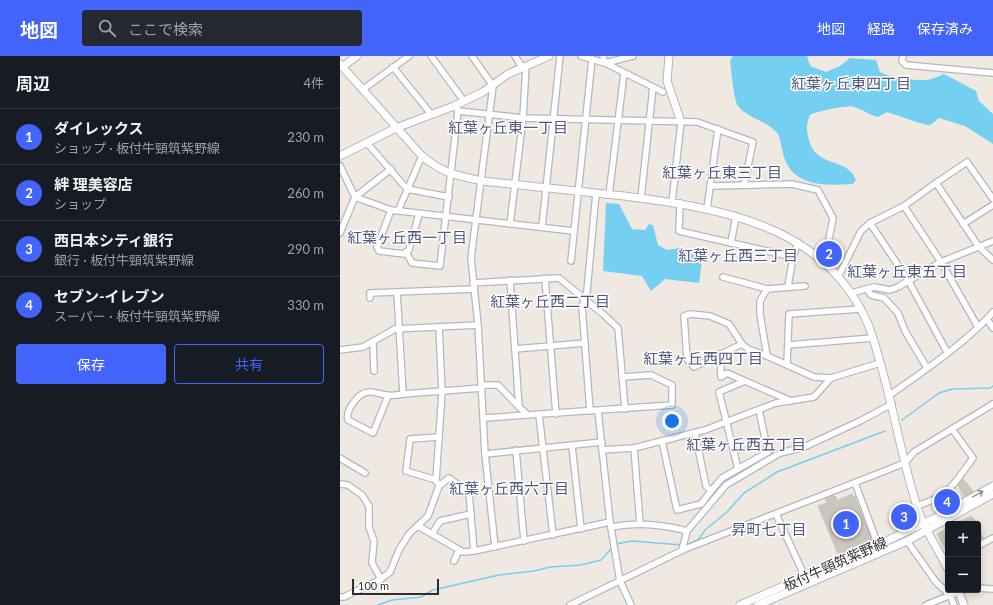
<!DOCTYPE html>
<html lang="ja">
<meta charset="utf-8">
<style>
body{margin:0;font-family:Lato,"Noto Sans JP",sans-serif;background:#242831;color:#f1f3f6}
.controls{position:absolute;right:12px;bottom:12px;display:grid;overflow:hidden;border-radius:4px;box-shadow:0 2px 10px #0003}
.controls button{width:36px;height:36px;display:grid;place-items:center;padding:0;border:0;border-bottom:1px solid #363941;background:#171b24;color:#f1f3f6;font:20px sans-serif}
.scale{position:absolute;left:12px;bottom:10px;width:87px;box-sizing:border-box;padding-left:4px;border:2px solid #2e2e2e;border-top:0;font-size:11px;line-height:14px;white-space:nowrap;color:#2e2e2e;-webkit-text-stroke:3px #fff;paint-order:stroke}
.you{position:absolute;left:332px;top:365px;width:14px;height:14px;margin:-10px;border:3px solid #fff;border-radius:50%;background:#1a73e8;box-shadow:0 0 0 6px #1a73e833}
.badge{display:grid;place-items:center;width:26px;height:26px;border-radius:50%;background:#4264fb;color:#fff;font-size:13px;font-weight:700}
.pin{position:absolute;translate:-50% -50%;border:2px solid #fff;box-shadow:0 1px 4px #0006}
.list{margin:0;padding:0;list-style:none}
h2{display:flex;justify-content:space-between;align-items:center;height:52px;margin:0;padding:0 16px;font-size:17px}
h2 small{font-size:13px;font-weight:400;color:#9ea1a6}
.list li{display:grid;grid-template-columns:26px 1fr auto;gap:12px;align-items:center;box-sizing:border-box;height:56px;padding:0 16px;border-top:1px solid #363941}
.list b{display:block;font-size:15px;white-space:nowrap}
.list p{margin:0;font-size:13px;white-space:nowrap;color:#9ea1a6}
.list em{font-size:13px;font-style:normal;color:#9ea1a6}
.actions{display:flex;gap:8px;padding:12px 16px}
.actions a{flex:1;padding:9px 0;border:1px solid #4264fb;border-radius:4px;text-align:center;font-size:14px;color:#4264fb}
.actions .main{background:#4264fb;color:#fff}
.icon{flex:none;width:22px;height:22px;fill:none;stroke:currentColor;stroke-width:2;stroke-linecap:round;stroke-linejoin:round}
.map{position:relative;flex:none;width:653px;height:549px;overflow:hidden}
header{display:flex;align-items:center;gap:24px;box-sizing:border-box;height:56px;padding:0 20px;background:#4264fb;color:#fff}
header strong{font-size:19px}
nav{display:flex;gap:22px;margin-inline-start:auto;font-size:14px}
.search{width:280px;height:36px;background:#242831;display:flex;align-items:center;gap:10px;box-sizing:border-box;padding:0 14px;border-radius:4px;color:#9ea1a6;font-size:15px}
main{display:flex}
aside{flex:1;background:#171b24}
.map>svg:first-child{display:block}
.water{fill:#75cff0}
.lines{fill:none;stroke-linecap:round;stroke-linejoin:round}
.stream{stroke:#75cff0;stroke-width:1.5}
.building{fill:#cbc7bf;stroke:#cbc5ba;filter:url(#shadow)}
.minor-casing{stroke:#b4b7c1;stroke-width:8}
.tertiary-casing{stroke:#b4b7c1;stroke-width:9}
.secondary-casing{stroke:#b4b7c1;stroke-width:9}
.minor{stroke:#fff;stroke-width:5.5}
.tertiary{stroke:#fff;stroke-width:7}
.secondary{stroke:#fff;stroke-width:7}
.oneway{stroke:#969696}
.labels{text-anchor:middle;stroke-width:3;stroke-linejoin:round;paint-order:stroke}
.street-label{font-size:14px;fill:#2e2e2e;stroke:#fff}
.neighbourhood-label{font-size:15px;fill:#4d5680;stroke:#fff}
</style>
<header>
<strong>地図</strong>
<div class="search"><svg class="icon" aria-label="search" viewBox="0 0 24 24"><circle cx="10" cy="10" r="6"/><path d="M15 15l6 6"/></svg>ここで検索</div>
<nav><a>地図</a><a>経路</a><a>保存済み</a></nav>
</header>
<main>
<aside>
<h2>周辺<small>4件</small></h2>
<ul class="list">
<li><span class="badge">1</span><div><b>ダイレックス</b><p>ショップ · 板付牛頸筑紫野線</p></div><em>230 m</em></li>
<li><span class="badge">2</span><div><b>絆 理美容店</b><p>ショップ</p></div><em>260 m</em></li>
<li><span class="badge">3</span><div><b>西日本シティ銀行</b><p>銀行 · 板付牛頸筑紫野線</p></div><em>290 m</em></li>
<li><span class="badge">4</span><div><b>セブン-イレブン</b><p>スーパー · 板付牛頸筑紫野線</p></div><em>330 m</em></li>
</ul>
<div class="actions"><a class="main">保存</a><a>共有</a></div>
</aside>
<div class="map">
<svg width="653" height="549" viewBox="0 0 653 549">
<defs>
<filter id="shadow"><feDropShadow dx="2" dy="2" stdDeviation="0" flood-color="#0004"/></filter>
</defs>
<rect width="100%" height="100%" fill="#efe9e1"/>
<g class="water">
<path d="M393,0H467L470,10L486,16L500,10L510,2L536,4L540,16C554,23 570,24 586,24C591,24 599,20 604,18L636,35L639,45L653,58V88L625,70L599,62C596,64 593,68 589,69C586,70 554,58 547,56L538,61C529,59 522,53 514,51C507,49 478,55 470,59C467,66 466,73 468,80C474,114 508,100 516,124L513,128C486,130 454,131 444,101C442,95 440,81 438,78C431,70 421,65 412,61C407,58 401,54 398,50C394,45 391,13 390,4Z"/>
<polygon points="266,147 279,148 292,173 305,174 309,168 313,169 318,189 327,194 341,192 362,204 359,227 325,223 311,235 302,220 263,215"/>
</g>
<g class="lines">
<g class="stream">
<polyline points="562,364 599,337 612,333 650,332 653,330"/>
<polyline points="276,488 292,485 342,489"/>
<polyline points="346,489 358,484 365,474 387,456 404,437 437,416 545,375"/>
<polyline points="38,549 52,544 81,541 93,534 159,519 194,515 210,511 241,509 261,504 272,492"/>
</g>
</g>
<g class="building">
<polygon points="623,423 632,435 624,440 618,429"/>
<polygon points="493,438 496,445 512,438 531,485 498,498 478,450 487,447 485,442"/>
<polygon points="631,460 635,468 616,468"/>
<polygon points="608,472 608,498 597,478"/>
<polygon points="638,474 643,484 638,487"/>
</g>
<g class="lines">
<g class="minor-casing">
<g id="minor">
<polyline points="91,0 124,45"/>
<polyline points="175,0 182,11"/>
<polyline points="241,0 265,7 323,36"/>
<polyline points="263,0 265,7 293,0"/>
<polyline points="563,0 562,5 566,9 653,17"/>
<polyline points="53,11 91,58"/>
<polyline points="22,34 69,0"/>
<polyline points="118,55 183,62 357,66 413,86 404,129"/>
<polyline points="27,87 67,133 109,141"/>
<polyline points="0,110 15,141 0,177"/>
<polyline points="51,113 15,141 51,154 233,175"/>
<polyline points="596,127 627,106 653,143"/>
<polyline points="371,130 452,128 478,134 493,162 488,188 482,205"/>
<polyline points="269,139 284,17"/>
<polyline points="301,142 313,31"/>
<polyline points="332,146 341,66"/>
<polyline points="340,147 339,175 453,201 458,186"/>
<polyline points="564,150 601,206 638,271"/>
<polyline points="367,153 378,73"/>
<polyline points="51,154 37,191 39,195 64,198 69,194 79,158"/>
<polyline points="58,155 82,100"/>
<polyline points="530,167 568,224 607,296"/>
<polyline points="170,168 183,62 186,10"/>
<polyline points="623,168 653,149"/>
<polyline points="202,171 220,0"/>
<polyline points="391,187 396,160"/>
<polyline points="66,196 72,207 100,210 118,55 117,53"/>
<polyline points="231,205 252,3"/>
<polyline points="383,221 427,233 465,230"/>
<polyline points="498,221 521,175 530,167 564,150 596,127 639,191 653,204"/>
<polyline points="205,222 216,358"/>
<polyline points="170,224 179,351 188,359"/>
<polyline points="133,227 219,222 263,258 278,272 285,353"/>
<polyline points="448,230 453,201"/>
<polyline points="427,233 420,245 420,258 427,300"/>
<polyline points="527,233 531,239 544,242 558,257 565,275 587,312"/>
<polyline points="57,236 63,338 142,332"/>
<polyline points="511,237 534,231 550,234 558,231 601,206 653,185"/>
<polyline points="30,242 30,237 134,233"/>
<polyline points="647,263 653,272"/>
<polyline points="138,269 145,398"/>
<polyline points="33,286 34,315"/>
<polyline points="402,288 354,311 347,303 344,260 351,258 370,260 389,268 402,288 408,293 427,300 474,321 491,322 540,307"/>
<polyline points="448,289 533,282"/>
<polyline points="175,293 245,287"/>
<polyline points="0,294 23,291 55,273 138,269 131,202 153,30 132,0"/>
<polyline points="380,298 381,321 387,317 405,325"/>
<polyline points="447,308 449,258 520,253"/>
<polyline points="142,329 158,329 179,351"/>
<path d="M550,339C582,316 627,286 653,256"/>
<path d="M48,340L33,377L8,364C5,355 18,337 28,336C34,335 41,339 47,339C52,340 58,339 63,338"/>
<polyline points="250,355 242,251 247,235 256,137"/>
<polyline points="258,355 270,466 280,525 291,549"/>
<polyline points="199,359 213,479"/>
<polyline points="144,362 332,349 332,329 311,319 282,321"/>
<polyline points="322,385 337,454 361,448 371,435 366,430 355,377"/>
<polyline points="232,390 241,473"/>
<polyline points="294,392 300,468"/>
<polyline points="176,394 184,485"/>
<polyline points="262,394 294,392 365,374 436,347 474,341 491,322"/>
<polyline points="0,402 25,417"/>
<polyline points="398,413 379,336 405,325 451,345"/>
<polyline points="96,424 66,415 70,383 99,381"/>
<polyline points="515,427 538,489"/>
<polyline points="0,428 8,429 22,439 29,450 29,471 34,485 32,507 41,523"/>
<polyline points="99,430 109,422 129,437 134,495 270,466"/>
<polyline points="371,435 382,422 428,396 419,354"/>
<path d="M576,450C610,440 613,429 633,402L612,373"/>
<polyline points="436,458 465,521"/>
<polyline points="78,470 123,496 134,495"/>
<path d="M271,471C297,466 321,468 347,475"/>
<polyline points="92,478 100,465 131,458"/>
<polyline points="567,485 596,526 610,539 614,549"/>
<polyline points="638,490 653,482"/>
<polyline points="155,491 145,398 262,386"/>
<polyline points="342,494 347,475 386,429 440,397 464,391 520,365 552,348"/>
<polyline points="114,505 119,494"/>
<polyline points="638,532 653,533"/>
<polyline points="0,541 4,541 41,523 50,516 59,494 69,478 88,460 99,430 96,424 102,336 99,271"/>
<polyline points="230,549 345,493 565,407 574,396 653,348"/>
<polyline points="586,549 623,534"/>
</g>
</g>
<g class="tertiary-casing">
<g id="tertiary">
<polyline points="329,0 327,25 341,66"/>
<path d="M0,8L82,100C104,118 115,119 142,125C189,130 237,135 284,140C379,152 484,168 527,266C533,279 536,293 540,306C554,354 562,403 577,451C584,474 598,492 608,513"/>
<polyline points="2,11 17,0"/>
<polyline points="0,100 56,72 114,50 143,36 168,18 209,0"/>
<polyline points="618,534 624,549"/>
</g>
</g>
<g class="secondary-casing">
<g id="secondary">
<polyline points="400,549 538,489 599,460 653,430"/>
<polyline points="418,549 567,485 653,438"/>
</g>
</g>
<use href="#minor" class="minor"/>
<use href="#tertiary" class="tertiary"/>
<use href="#secondary" class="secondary"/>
</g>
<defs><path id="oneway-shaft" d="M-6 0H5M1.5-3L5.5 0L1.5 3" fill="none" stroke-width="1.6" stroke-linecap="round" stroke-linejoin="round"/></defs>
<use class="oneway" href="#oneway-shaft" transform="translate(638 438) rotate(-29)"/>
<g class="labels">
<g class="street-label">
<text transform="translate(495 508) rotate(-24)" y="5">板付牛頸筑紫野線</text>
</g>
<g class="neighbourhood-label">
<text x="511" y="33">紅葉ヶ丘東四丁目</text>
<text x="168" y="77">紅葉ヶ丘東一丁目</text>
<text x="382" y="122">紅葉ヶ丘東三丁目</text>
<text x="67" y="187">紅葉ヶ丘西一丁目</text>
<text x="398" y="205">紅葉ヶ丘西三丁目</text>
<text x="567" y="221">紅葉ヶ丘東五丁目</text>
<text x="210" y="251">紅葉ヶ丘西二丁目</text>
<text x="363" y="308">紅葉ヶ丘西四丁目</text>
<text x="406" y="394">紅葉ヶ丘西五丁目</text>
<text x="169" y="438">紅葉ヶ丘西六丁目</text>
<text x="429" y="479">昇町七丁目</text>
</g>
</g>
</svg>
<div class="controls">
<button>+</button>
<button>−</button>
</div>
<div class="scale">100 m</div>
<div class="you"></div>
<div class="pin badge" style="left:506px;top:468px">1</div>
<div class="pin badge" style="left:489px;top:198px">2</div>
<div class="pin badge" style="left:564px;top:461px">3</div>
<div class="pin badge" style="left:607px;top:446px">4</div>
</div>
</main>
